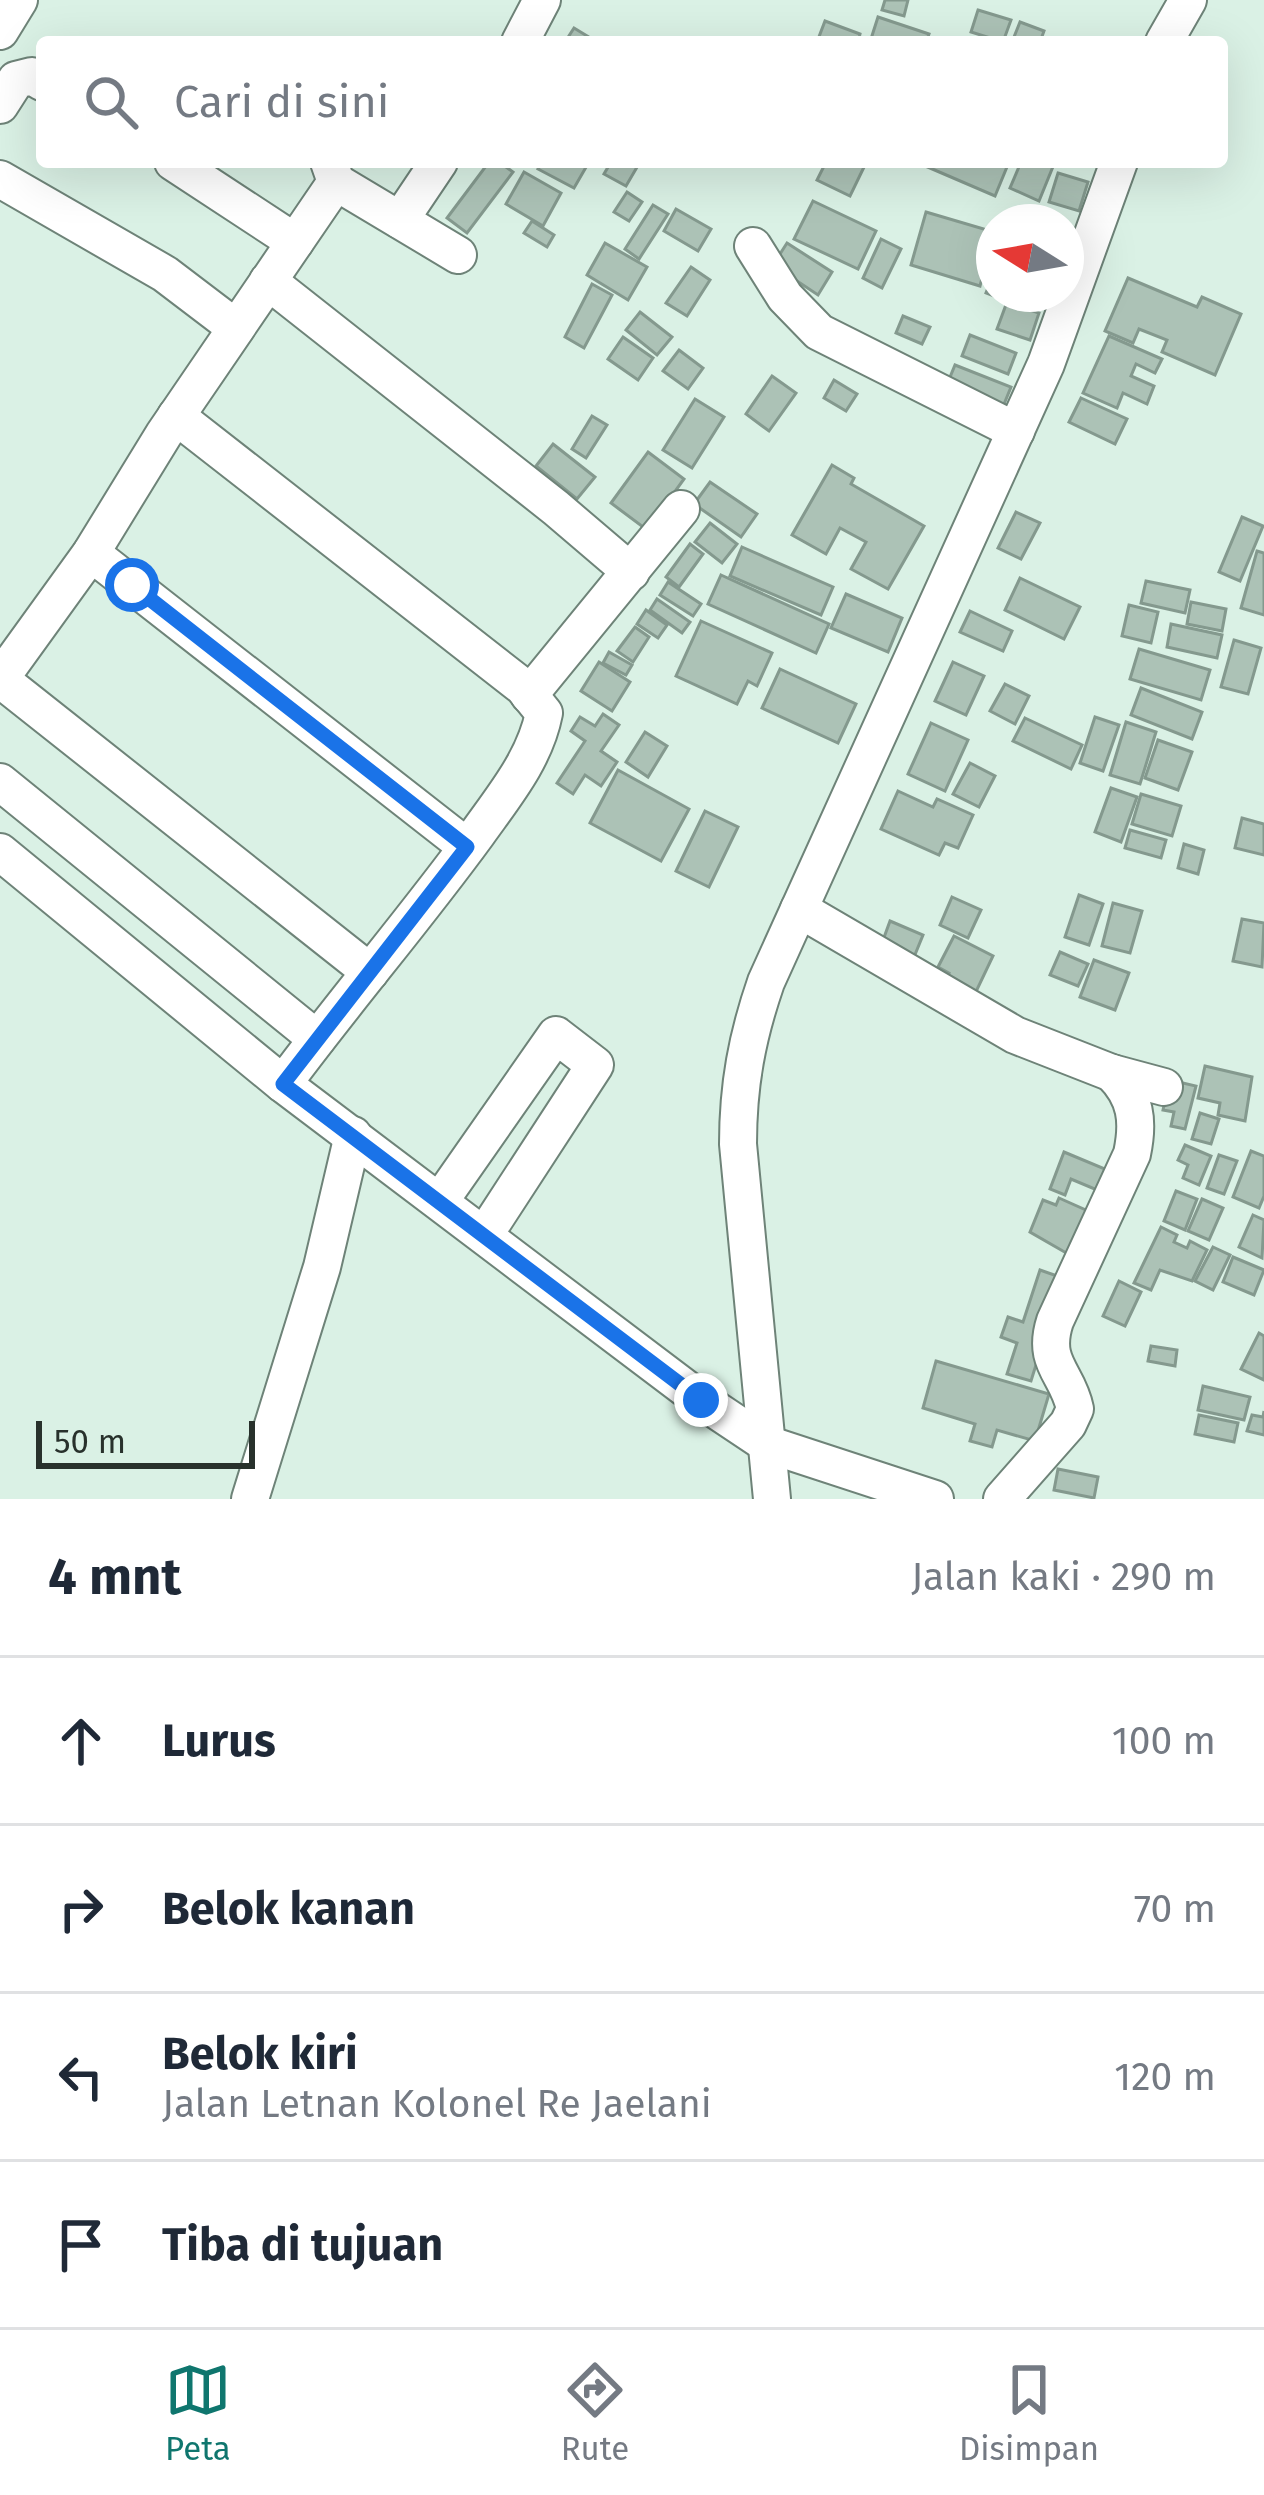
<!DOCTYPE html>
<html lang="id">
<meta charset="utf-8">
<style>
body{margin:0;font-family:"Fira Sans",sans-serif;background:#f2f2f3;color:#1f2937}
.compass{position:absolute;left:976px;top:204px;width:108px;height:108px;border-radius:50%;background:#fff;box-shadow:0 12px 48px #0002;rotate:281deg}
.scale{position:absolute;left:36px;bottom:30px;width:219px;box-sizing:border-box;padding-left:12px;border:6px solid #28312c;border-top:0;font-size:33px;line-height:42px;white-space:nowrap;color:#28312c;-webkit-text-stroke:9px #daf1e5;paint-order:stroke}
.stop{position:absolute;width:36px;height:36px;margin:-27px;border:9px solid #1a73e8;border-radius:50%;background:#fff}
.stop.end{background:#1a73e8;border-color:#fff;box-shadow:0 3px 12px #0008}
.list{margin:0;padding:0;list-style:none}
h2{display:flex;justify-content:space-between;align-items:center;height:156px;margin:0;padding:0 48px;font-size:51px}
h2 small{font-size:39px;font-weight:400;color:#747a83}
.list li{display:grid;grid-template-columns:78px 1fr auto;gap:36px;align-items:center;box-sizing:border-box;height:168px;padding:0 48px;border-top:3px solid #e0e1e3}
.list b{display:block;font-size:45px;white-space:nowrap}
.list p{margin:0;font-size:39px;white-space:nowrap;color:#747a83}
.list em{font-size:39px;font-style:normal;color:#747a83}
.icon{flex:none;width:66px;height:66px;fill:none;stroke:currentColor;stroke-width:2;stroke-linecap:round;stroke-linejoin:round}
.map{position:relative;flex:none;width:1264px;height:1499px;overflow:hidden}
.search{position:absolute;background:#fff;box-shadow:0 12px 48px #0002;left:36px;right:36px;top:36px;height:132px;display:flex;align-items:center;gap:30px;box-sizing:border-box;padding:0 42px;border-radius:12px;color:#747a83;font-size:45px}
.sheet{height:828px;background:#fff}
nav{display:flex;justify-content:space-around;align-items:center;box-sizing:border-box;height:168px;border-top:3px solid #e0e1e3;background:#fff;font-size:33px;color:#747a83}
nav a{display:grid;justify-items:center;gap:6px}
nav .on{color:#0f766e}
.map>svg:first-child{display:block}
.building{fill:#acc2b6;stroke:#84998e;stroke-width:3}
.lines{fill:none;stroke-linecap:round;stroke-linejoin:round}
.minor-casing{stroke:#6e8378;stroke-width:40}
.minor{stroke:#fff;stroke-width:36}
.route{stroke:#1a73e8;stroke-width:15}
</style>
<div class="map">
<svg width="1264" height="1499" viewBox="0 0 1264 1499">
<rect width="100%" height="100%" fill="#daf1e5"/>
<g class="building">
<polygon points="885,0 908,0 904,16 882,10"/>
<polygon points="978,10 1011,20 1003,42 971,32"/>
<polygon points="878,17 929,34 926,42 870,42"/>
<polygon points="825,21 860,34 858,42 817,42"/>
<polygon points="1020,22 1044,31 1040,42 1012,42"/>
<polygon points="574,28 597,42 565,42"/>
<polygon points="489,162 499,162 513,172 467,233 447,218"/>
<polygon points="542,162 589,162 574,188 538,169"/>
<polygon points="611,162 640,162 626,186 604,174"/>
<polygon points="826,162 865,165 850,196 817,180"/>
<polygon points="916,162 1009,162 995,196"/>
<polygon points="1021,162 1054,164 1039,201 1010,188"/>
<polygon points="524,172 561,193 543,226 506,204"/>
<polygon points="1058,173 1088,182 1079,211 1049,202"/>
<polygon points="627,192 642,202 629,221 614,212"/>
<polygon points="813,201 876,231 858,269 794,239"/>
<polygon points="653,205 668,214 639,259 625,249"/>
<polygon points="676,209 711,229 698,251 664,231"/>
<polygon points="926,212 994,232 980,286 911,265"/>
<polygon points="532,221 554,235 547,247 524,233"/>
<polygon points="881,239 901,249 882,288 863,278"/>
<polygon points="605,243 647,267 628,300 587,275"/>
<polygon points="787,243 832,272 818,295 773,265"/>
<polygon points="691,267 710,280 687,316 666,303"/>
<polygon points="994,272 994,294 1021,294 1017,305 986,293"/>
<polygon points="1128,278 1197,307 1202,297 1241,314 1215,375 1162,352 1167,340 1139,329 1133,343 1105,331"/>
<polygon points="592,284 612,295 584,348 565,337"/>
<polygon points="1007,302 1039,313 1030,340 997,329"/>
<polygon points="640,312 672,337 657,355 626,330"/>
<polygon points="903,316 930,327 922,344 896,333"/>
<polygon points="970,335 1016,353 1008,374 962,356"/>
<polygon points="1109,336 1162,359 1155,373 1136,364 1131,376 1154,386 1147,404 1123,393 1117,408 1083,393"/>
<polygon points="623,337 653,358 638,380 608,359"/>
<polygon points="679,350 703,368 688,389 663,371"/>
<polygon points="955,365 1011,387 1002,409 946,387"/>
<polygon points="772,376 796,393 769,431 746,414"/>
<polygon points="834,380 857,394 846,411 824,398"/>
<polygon points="1081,398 1127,419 1115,444 1069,422"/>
<polygon points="695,399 724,417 692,468 663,450"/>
<polygon points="592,416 607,425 586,458 572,449"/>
<polygon points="553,444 595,477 577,499 536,466"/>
<polygon points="648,452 684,479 647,530 611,503"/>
<polygon points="832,465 854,478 851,484 924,526 888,589 851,569 866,542 840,528 826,554 792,535"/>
<polygon points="710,482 757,514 741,537 694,504"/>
<polygon points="1016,512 1040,523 1021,559 998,548"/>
<polygon points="1242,517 1263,526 1240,581 1219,572"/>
<polygon points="710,523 737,544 722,563 695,542"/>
<polygon points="690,544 703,554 679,587 666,577"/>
<polygon points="742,547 833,587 821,615 730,576"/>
<polygon points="1257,551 1264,553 1264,615 1241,608"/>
<polygon points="721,575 829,624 816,653 708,604"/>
<polygon points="1020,578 1080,607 1064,639 1005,610"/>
<polygon points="1146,581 1190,590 1185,613 1141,603"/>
<polygon points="668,582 701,604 693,616 660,595"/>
<polygon points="846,594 902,618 888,652 831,628"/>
<polygon points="657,599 690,622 682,633 650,610"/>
<polygon points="1191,602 1226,609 1222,631 1187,624"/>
<polygon points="1129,605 1158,612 1151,643 1122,636"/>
<polygon points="646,610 667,625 658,638 637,624"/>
<polygon points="970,611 1012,631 1003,651 960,632"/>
<polygon points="701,621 772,653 757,686 748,681 737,704 676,676"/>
<polygon points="1171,624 1222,635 1217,658 1167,647"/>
<polygon points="635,627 649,637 633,662 617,651"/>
<polygon points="1234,640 1261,648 1248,694 1221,687"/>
<polygon points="1139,649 1210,670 1201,700 1130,679"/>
<polygon points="609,652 632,665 626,675 603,663"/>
<polygon points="599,662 630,682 612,711 581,691"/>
<polygon points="953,662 984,676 966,715 935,701"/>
<polygon points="780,669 856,704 838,743 762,708"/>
<polygon points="1005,684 1029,696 1015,724 990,711"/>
<polygon points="1141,688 1202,712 1192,739 1131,715"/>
<polygon points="603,714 619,725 601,751 617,762 601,786 585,775 573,794 557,783 585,741 571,731 580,717 595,726"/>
<polygon points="1095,717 1119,725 1103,771 1080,763"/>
<polygon points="1025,718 1082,745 1071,769 1013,741"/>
<polygon points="1126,722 1156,732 1140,784 1110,775"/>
<polygon points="931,723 968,740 945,791 908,774"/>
<polygon points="645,732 667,746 648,777 626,762"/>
<polygon points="1158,740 1192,752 1178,790 1145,778"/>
<polygon points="970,763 995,776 979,807 953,794"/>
<polygon points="618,770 689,809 661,861 590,823"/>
<polygon points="1111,788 1137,797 1121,842 1095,832"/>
<polygon points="898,791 933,807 937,799 973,815 958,848 945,843 939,855 881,829"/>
<polygon points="1141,794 1181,806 1172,836 1132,824"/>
<polygon points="705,811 738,827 709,887 676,871"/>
<polygon points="1242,818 1264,824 1264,855 1235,848"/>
<polygon points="1130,830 1166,840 1161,858 1125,848"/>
<polygon points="1184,844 1204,850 1198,874 1178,868"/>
<polygon points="1079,895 1103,904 1089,945 1065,937"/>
<polygon points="952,897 981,910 968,938 940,925"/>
<polygon points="1113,903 1142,911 1130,953 1102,946"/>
<polygon points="1242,919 1264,923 1262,967 1233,961"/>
<polygon points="890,921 923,935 914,957 882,943"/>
<polygon points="954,936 993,956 973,998 944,983 949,973 938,967"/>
<polygon points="1060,952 1088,964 1078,986 1050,975"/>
<polygon points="1094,960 1129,973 1115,1010 1080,997"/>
<polygon points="1205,1066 1252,1077 1245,1121 1218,1115 1220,1103 1198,1098"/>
<polygon points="1170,1080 1196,1086 1185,1129 1171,1126 1174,1112 1163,1110"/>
<polygon points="1200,1113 1219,1119 1211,1144 1192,1139"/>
<polygon points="1185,1145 1211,1156 1199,1185 1183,1178 1188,1165 1178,1160"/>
<polygon points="1251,1151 1264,1156 1264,1196 1259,1208 1233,1197"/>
<polygon points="1064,1152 1105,1169 1097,1190 1071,1179 1065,1195 1050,1189"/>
<polygon points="1219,1155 1237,1161 1224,1194 1207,1188"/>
<polygon points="1176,1191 1197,1199 1185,1230 1164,1221"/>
<polygon points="1059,1198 1088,1211 1068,1254 1030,1232 1043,1200 1056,1205"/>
<polygon points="1202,1199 1223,1208 1209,1240 1188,1231"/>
<polygon points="1253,1215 1264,1220 1262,1258 1239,1247"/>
<polygon points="1161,1227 1177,1235 1174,1242 1187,1248 1190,1241 1207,1250 1192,1281 1160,1270 1151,1290 1134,1283"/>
<polygon points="1213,1247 1230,1255 1213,1290 1195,1281"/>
<polygon points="1233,1257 1264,1270 1254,1295 1223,1282"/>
<polygon points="1040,1270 1063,1278 1031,1381 1007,1374 1017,1343 1001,1337 1008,1317 1023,1322"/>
<polygon points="1119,1281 1141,1292 1125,1326 1103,1316"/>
<polygon points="1259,1333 1264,1336 1264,1380 1241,1369"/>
<polygon points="1151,1346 1177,1350 1175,1366 1148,1361"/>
<polygon points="936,1361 1049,1394 1035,1441 997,1430 992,1447 970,1441 975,1424 923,1408"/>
<polygon points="1203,1386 1250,1397 1244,1420 1198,1410"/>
<polygon points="1264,1411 1264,1435 1247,1431 1252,1415 1263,1417"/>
<polygon points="1199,1415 1238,1423 1234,1442 1195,1434"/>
<polygon points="1058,1469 1098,1477 1094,1498 1054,1490"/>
</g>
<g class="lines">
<g class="minor-casing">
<g id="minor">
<polyline points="0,31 19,0"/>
<polyline points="520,42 542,0"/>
<polyline points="1164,42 1188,0"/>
<polyline points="0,105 16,80 32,76 42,82"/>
<polyline points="173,162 295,242"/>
<polyline points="329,162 336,182 458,255"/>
<polyline points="0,179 165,274 236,328"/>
<polyline points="336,182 164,434 91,553 0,679 370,972"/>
<polyline points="400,220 439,162"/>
<polyline points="753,246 785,297 819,332 1016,431"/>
<polyline points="268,281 556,508 631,572"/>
<path d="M176,416L523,687L544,713C535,759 504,796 477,834C415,919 346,999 283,1084"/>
<polyline points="91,553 467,847"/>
<polyline points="529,695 681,509"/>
<polyline points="0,782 317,1039"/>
<polyline points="0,852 283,1084 701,1400 767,1444 935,1499"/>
<polyline points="799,909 1015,1035 1112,1073 1164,1087"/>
<polyline points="440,1201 556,1035 595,1065 485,1234"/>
<polyline points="250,1499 322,1267 353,1135"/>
<path d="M772,1499L738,1144C738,1085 747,1037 766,982L1046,364L1119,162"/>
<path d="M1002,1499L1068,1424L1075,1409C1068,1373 1041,1364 1055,1321L1132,1154C1139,1121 1136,1097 1112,1073"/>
</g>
</g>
<use href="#minor" class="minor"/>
</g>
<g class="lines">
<polyline class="route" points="132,585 467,847 283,1084 701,1400"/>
</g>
</svg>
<svg class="compass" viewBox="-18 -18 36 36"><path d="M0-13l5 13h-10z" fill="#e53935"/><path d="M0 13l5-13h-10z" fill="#747a83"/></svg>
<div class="scale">50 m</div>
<div class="stop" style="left:132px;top:585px"></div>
<div class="stop end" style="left:701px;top:1400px"></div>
<div class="search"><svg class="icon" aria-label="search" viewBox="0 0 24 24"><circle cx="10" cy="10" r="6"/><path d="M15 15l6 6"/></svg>Cari di sini</div>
</div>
<section class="sheet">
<h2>4 mnt<small>Jalan kaki · 290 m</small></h2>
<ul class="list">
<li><svg class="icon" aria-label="ahead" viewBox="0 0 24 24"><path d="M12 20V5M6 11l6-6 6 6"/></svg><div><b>Lurus</b></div><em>100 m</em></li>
<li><svg class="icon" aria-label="right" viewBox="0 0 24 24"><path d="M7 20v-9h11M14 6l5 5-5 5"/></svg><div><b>Belok kanan</b></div><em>70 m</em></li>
<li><svg class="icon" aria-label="left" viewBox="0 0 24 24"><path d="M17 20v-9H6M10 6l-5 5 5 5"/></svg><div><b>Belok kiri</b><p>Jalan Letnan Kolonel Re Jaelani</p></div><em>120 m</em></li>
<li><svg class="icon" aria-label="arrive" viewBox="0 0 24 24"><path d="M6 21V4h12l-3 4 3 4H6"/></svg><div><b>Tiba di tujuan</b></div></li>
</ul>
</section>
<nav>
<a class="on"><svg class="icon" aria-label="map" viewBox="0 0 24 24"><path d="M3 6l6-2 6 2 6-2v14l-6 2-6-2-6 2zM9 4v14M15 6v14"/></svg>Peta</a>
<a><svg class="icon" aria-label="directions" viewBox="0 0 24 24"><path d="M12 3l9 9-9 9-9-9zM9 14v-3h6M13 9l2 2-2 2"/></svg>Rute</a>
<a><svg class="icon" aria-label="saved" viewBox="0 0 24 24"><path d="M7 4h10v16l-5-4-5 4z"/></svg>Disimpan</a>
</nav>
